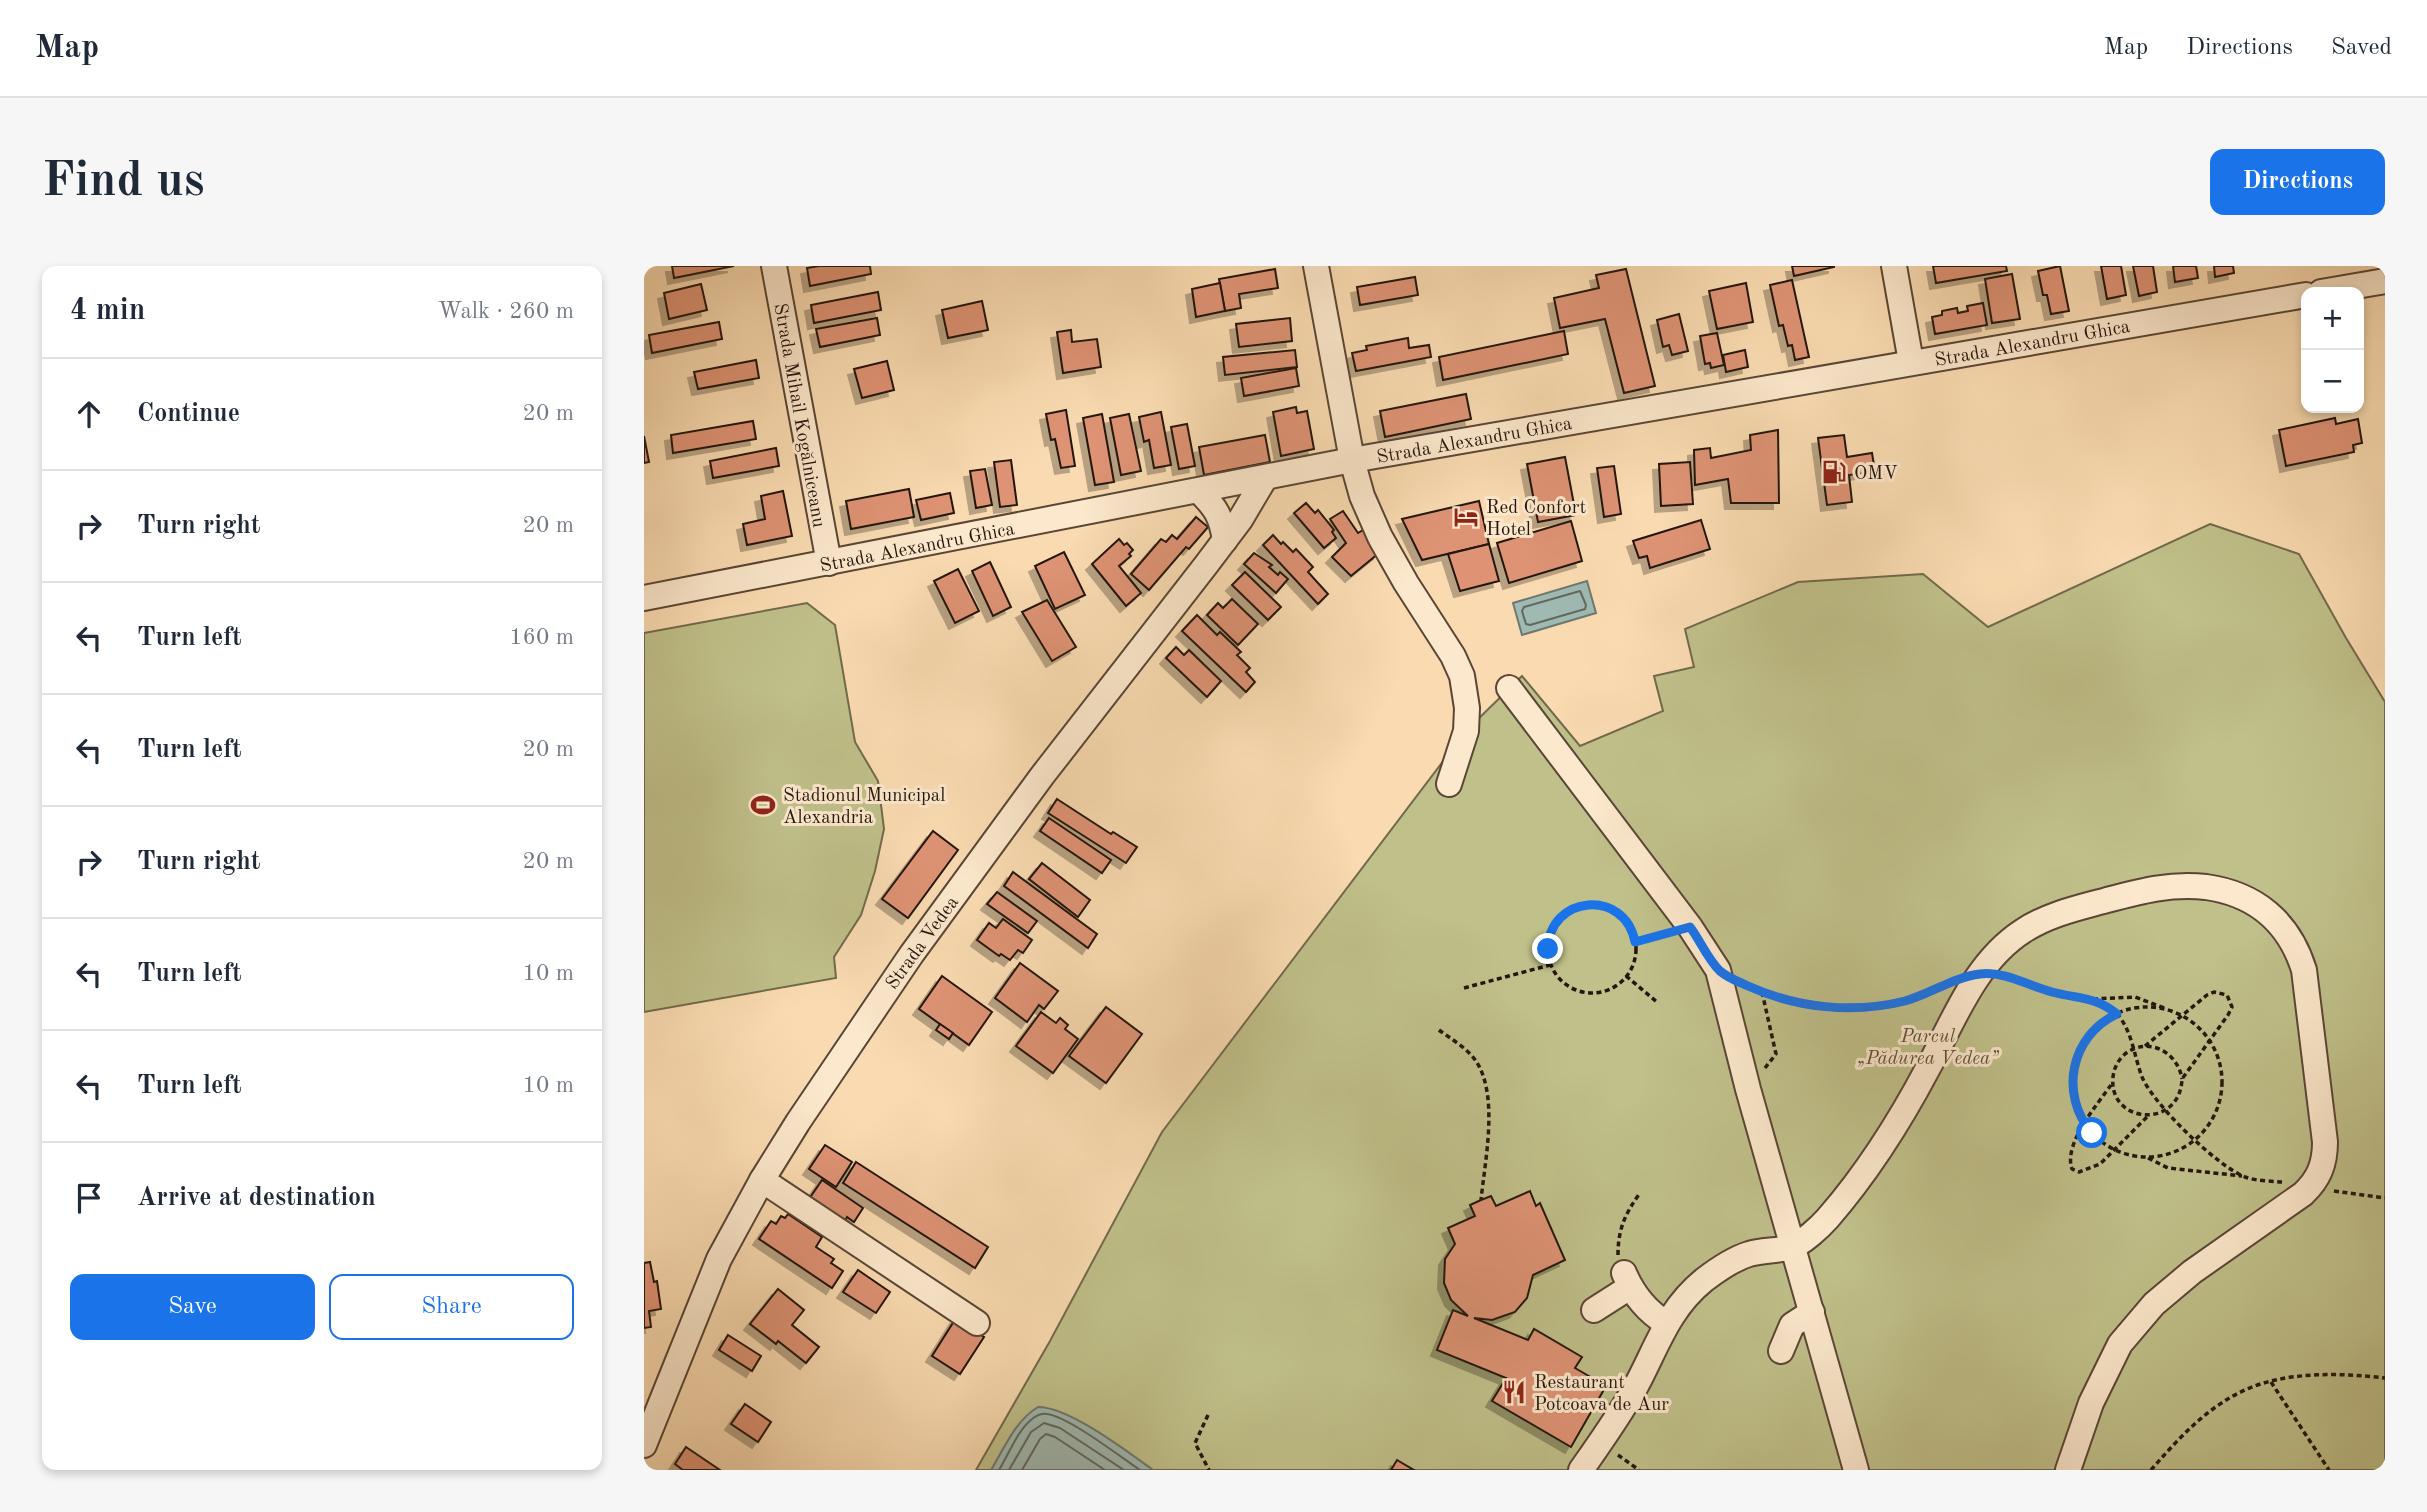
<!DOCTYPE html>
<meta charset="utf-8">
<style>
body{margin:0;font-family:"Old Standard TT",serif;background:#f6f6f7;color:#1f2937}
.controls{position:absolute;right:21px;top:21px;display:grid;overflow:hidden;border-radius:14px;box-shadow:0 4px 10px #0003}
.controls button{width:63px;height:63px;display:grid;place-items:center;padding:0;border:0;border-bottom:2px solid #e0e1e3;background:#fff;color:#1f2937;font:35px sans-serif}
.stop{position:absolute;width:21px;height:21px;margin:-16px;border:5px solid #1a73e8;border-radius:50%;background:#fff}
.stop.end{background:#1a73e8;border-color:#fff;box-shadow:0 2px 7px #0008}
.list{margin:0;padding:0;list-style:none}
h2{display:flex;justify-content:space-between;align-items:center;height:91px;margin:0;padding:0 28px;font-size:30px}
h2 small{font-size:23px;font-weight:400;color:#747a83}
.list li{display:grid;grid-template-columns:46px 1fr auto;gap:21px;align-items:center;box-sizing:border-box;height:112px;padding:0 28px;border-top:2px solid #e0e1e3}
.list b{display:block;font-size:26px;white-space:nowrap}
.list em{font-size:23px;font-style:normal;color:#747a83}
.actions{display:flex;gap:14px;padding:21px 28px}
.actions a{flex:1;padding:16px 0;border:2px solid #1a73e8;border-radius:14px;text-align:center;font-size:24px;color:#1a73e8}
.actions .main{background:#1a73e8;color:#fff}
.icon{flex:none;width:38px;height:38px;fill:none;stroke:currentColor;stroke-width:2;stroke-linecap:round;stroke-linejoin:round}
.map{position:relative;flex:none;width:1741px;height:1204px;overflow:hidden;border-radius:14px}
header{display:flex;align-items:center;gap:42px;box-sizing:border-box;height:98px;padding:0 35px;background:#fff;border-bottom:2px solid #e0e1e3}
header strong{font-size:33px}
nav{display:flex;gap:38px;margin-inline-start:auto;font-size:24px}
.intro{display:flex;align-items:center;justify-content:space-between;box-sizing:border-box;height:168px;padding:0 42px}
h1{margin:0;font-size:49px}
.button{padding:18px 32px;border-radius:14px;background:#1a73e8;color:#fff;font-size:24px;font-weight:700}
main{display:flex;gap:42px;padding:0 42px}
aside{flex:1;background:#fff;border-radius:14px;box-shadow:0 4px 10px #0003}
.map>svg:first-child{display:block}
.green{fill:#c0c08a;stroke:#726a4c;stroke-width:2}
.water{fill:#9fbab2;stroke:#6e7870;stroke-width:2}
.lines{fill:none;stroke-linecap:round;stroke-linejoin:round}
.shore{stroke:#626860;stroke-width:2}
.building{fill:#de9375;stroke:#24150d;stroke-width:2;filter:url(#shadow)}
.street-casing{stroke:#5a4636;stroke-width:28}
.path{stroke:#24150d;stroke-width:3.5;stroke-dasharray:5 3.5;stroke-linecap:butt}
.street{stroke:#fce8cc;stroke-width:24}
.route{stroke:#1a73e8;stroke-width:9}
.labels{text-anchor:middle;stroke-width:6;stroke-linejoin:round;paint-order:stroke}
.street-label{font-size:19px;fill:#24150d;stroke:#fce8cc}
.poi-label{font-size:19px;fill:#24150d;stroke:#fce8cc;text-anchor:start}
.park-label{font-size:19px;font-style:italic;fill:#5b5139;stroke:#fce8cc}
</style>
<header>
<strong>Map</strong>
<nav><a>Map</a><a>Directions</a><a>Saved</a></nav>
</header>
<div class="intro"><h1>Find us</h1><a class="button">Directions</a></div>
<main>
<aside>
<h2>4 min<small>Walk · 260 m</small></h2>
<ul class="list">
<li><svg class="icon" aria-label="ahead" viewBox="0 0 24 24"><path d="M12 20V5M6 11l6-6 6 6"/></svg><div><b>Continue</b></div><em>20 m</em></li>
<li><svg class="icon" aria-label="right" viewBox="0 0 24 24"><path d="M7 20v-9h11M14 6l5 5-5 5"/></svg><div><b>Turn right</b></div><em>20 m</em></li>
<li><svg class="icon" aria-label="left" viewBox="0 0 24 24"><path d="M17 20v-9H6M10 6l-5 5 5 5"/></svg><div><b>Turn left</b></div><em>160 m</em></li>
<li><svg class="icon" aria-label="left" viewBox="0 0 24 24"><path d="M17 20v-9H6M10 6l-5 5 5 5"/></svg><div><b>Turn left</b></div><em>20 m</em></li>
<li><svg class="icon" aria-label="right" viewBox="0 0 24 24"><path d="M7 20v-9h11M14 6l5 5-5 5"/></svg><div><b>Turn right</b></div><em>20 m</em></li>
<li><svg class="icon" aria-label="left" viewBox="0 0 24 24"><path d="M17 20v-9H6M10 6l-5 5 5 5"/></svg><div><b>Turn left</b></div><em>10 m</em></li>
<li><svg class="icon" aria-label="left" viewBox="0 0 24 24"><path d="M17 20v-9H6M10 6l-5 5 5 5"/></svg><div><b>Turn left</b></div><em>10 m</em></li>
<li><svg class="icon" aria-label="arrive" viewBox="0 0 24 24"><path d="M6 21V4h12l-3 4 3 4H6"/></svg><div><b>Arrive at destination</b></div></li>
</ul>
<div class="actions"><a class="main">Save</a><a>Share</a></div>
</aside>
<div class="map">
<svg width="1741" height="1204" viewBox="0 0 1741 1204">
<defs>
<filter id="shadow"><feDropShadow dx="-6" dy="6" stdDeviation="0" flood-color="#0004"/></filter>
</defs>
<rect width="100%" height="100%" fill="#fadbb1"/>
<filter id="stains"><feTurbulence type="fractalNoise" baseFrequency=".00286" numOctaves="4"/><feColorMatrix values="0 0 0 0 .2 0 0 0 0 .09 0 0 0 0 .02 0 0 0 .5 -.17"/></filter>
<radialGradient id="worn" r=".72"><stop offset=".6" stop-color="#630" stop-opacity="0"/><stop offset="1" stop-color="#630" stop-opacity=".3"/></radialGradient>
<g class="green">
<polygon points="1566,258 1655,288 1702,372 1741,436 1741,1204 332,1204 406,1075 518,866 822,465 878,410 936,480 1019,445 1010,410 1050,401 1041,363 1154,316 1279,308 1344,361"/>
<polygon points="163,337 191,359 211,476 234,515 240,563 231,605 217,649 190,691 192,712 0,746 0,367"/>
</g>
<g class="water">
<polygon points="943,315 952,347 878,369 869,337"/>
<path d="M394,1141C425,1141 483,1185 509,1204H347C361,1181 371,1155 394,1141Z"/>
</g>
<g class="lines">
<g class="shore">
<polygon points="936,325 942,339 941,343 886,359 882,358 878,345 880,341"/>
<path d="M355,1204C365,1188 373,1165 388,1153C392,1150 397,1147 403,1148C425,1151 475,1190 496,1204"/>
<polyline points="365,1204 387,1166 400,1157 416,1162 480,1204"/>
<polyline points="378,1204 396,1173 402,1168 411,1171 461,1204"/>
</g>
</g>
<g class="building">
<polygon points="28,0 90,0 30,12"/>
<polygon points="175,0 226,0 227,8 166,20 163,2"/>
<polygon points="1148,0 1190,0 1190,1 1150,10"/>
<polygon points="1289,0 1362,0 1363,5 1292,17"/>
<polygon points="1416,0 1425,45 1407,48 1403,29 1399,29 1394,5"/>
<polygon points="1457,0 1477,0 1482,29 1463,33"/>
<polygon points="1489,0 1509,0 1513,26 1495,30"/>
<polygon points="1529,0 1552,0 1554,12 1531,16"/>
<polygon points="1570,0 1589,0 1590,7 1571,11"/>
<polygon points="631,3 634,22 595,28 597,42 581,45 575,13"/>
<polygon points="982,3 1011,120 980,127 961,53 916,62 910,32 955,22 952,9"/>
<polygon points="1368,8 1376,53 1348,57 1341,13"/>
<polygon points="771,11 774,29 716,39 713,21"/>
<polygon points="1148,14 1165,91 1151,94 1148,79 1144,80 1139,59 1135,60 1126,19"/>
<polygon points="576,17 581,45 552,51 548,23"/>
<polygon points="1102,17 1109,56 1073,63 1065,25"/>
<polygon points="57,18 63,44 25,53 20,27"/>
<polygon points="234,26 237,44 170,57 167,39"/>
<polygon points="338,35 344,64 304,72 298,44"/>
<polygon points="1339,37 1343,59 1291,68 1288,51 1298,49 1298,45 1313,42 1314,47 1324,45 1323,40"/>
<polygon points="1035,48 1044,85 1028,89 1025,79 1019,81 1013,54"/>
<polygon points="233,52 236,69 176,81 172,63"/>
<polygon points="646,52 648,75 595,81 592,58"/>
<polygon points="75,56 78,73 8,87 5,69"/>
<polygon points="427,64 428,76 453,73 457,101 419,107 413,66"/>
<polygon points="920,65 924,88 799,114 795,91"/>
<polygon points="1073,67 1080,99 1067,102 1066,97 1061,98 1056,70"/>
<polygon points="764,72 765,82 785,79 787,91 712,105 708,87 723,84 722,80"/>
<polygon points="651,84 653,101 581,109 579,91"/>
<polygon points="1101,84 1104,101 1082,106 1079,89"/>
<polygon points="112,94 115,112 54,123 50,106"/>
<polygon points="243,95 250,124 218,132 210,103"/>
<polygon points="652,102 655,120 600,130 597,112"/>
<polygon points="822,128 827,153 741,171 736,145"/>
<polygon points="652,141 653,147 663,145 670,183 637,190 629,146"/>
<polygon points="422,144 431,200 417,202 411,173 407,174 402,148"/>
<polygon points="517,146 527,199 510,202 505,174 500,176 495,151"/>
<polygon points="458,148 470,216 451,219 439,152"/>
<polygon points="485,148 497,205 477,209 466,152"/>
<polygon points="1691,152 1692,158 1714,153 1718,177 1709,179 1710,186 1642,200 1635,164"/>
<polygon points="109,155 112,173 29,187 27,169"/>
<polygon points="543,158 551,200 535,203 527,161"/>
<polygon points="1134,164 1135,237 1087,237 1084,213 1051,219 1050,184 1066,182 1067,192 1107,184 1106,169"/>
<polygon points="621,169 626,196 560,209 555,181"/>
<polygon points="1200,169 1203,191 1228,187 1231,205 1205,209 1208,236 1183,239 1174,172"/>
<polygon points="0,170 5,196 0,197"/>
<polygon points="132,182 135,200 69,212 66,195"/>
<polygon points="921,191 932,249 894,256 883,198"/>
<polygon points="367,194 373,239 356,241 350,196"/>
<polygon points="1046,196 1049,238 1017,240 1015,198"/>
<polygon points="970,200 977,248 960,251 953,202"/>
<polygon points="341,203 348,239 332,242 326,205"/>
<polygon points="265,223 270,251 207,263 202,235"/>
<polygon points="139,225 148,270 103,279 99,258 121,253 117,230"/>
<polygon points="306,227 310,247 277,254 272,234"/>
<polygon points="835,235 845,278 778,294 758,253"/>
<polygon points="662,237 671,247 674,244 690,264 688,266 692,272 680,282 650,247"/>
<polygon points="699,245 714,267 719,264 735,287 707,310 688,291 702,277 686,253"/>
<polygon points="552,251 564,261 545,283 542,281 505,324 487,308 517,273 522,276 528,269 533,273"/>
<polygon points="1057,254 1066,283 1006,302 1003,290 995,292 989,275"/>
<polygon points="927,255 938,295 865,317 853,277"/>
<polygon points="629,269 637,278 639,276 649,286 652,283 669,301 664,306 684,328 674,338 619,279"/>
<polygon points="475,273 480,279 483,277 489,284 485,288 487,290 475,300 497,327 482,340 448,298"/>
<polygon points="845,278 855,315 816,325 804,288"/>
<polygon points="420,286 441,329 411,343 391,300"/>
<polygon points="610,287 628,299 625,301 634,309 636,306 644,313 632,327 600,298"/>
<polygon points="346,296 367,341 349,350 328,305"/>
<polygon points="314,303 335,345 311,357 290,315"/>
<polygon points="601,306 637,341 624,354 588,319"/>
<polygon points="588,333 614,358 594,379 563,349 574,337 579,342"/>
<polygon points="403,334 432,381 408,395 378,346"/>
<polygon points="553,349 573,369 576,366 597,386 593,389 606,402 602,406 611,416 602,426 538,365"/>
<polygon points="532,381 540,389 545,384 577,415 563,431 522,392"/>
<polygon points="413,533 467,568 469,566 493,581 482,597 404,547"/>
<polygon points="405,552 467,594 458,607 396,565"/>
<polygon points="289,565 314,584 264,652 238,633"/>
<polygon points="398,597 446,634 434,651 385,613"/>
<polygon points="369,606 453,668 444,682 360,620"/>
<polygon points="353,626 393,655 384,667 343,638"/>
<polygon points="359,653 388,674 379,687 374,684 366,694 357,688 355,690 333,674 345,657 352,662"/>
<polygon points="376,697 414,725 400,743 395,739 383,756 351,732"/>
<polygon points="298,710 348,746 325,779 275,743"/>
<polygon points="462,741 498,768 462,817 425,790"/>
<polygon points="397,746 412,757 416,752 424,759 421,763 434,773 409,807 372,780"/>
<polygon points="296,758 309,767 305,773 292,764"/>
<polygon points="181,879 208,896 192,921 165,903"/>
<polygon points="212,896 344,981 331,1002 199,917"/>
<polygon points="178,914 219,942 210,956 203,951 200,957 165,933"/>
<polygon points="886,925 892,940 896,937 921,994 889,1009 883,1032 871,1046 848,1054 830,1052 884,1074 890,1063 938,1091 931,1102 962,1120 927,1181 848,1135 862,1112 793,1084 809,1044 824,1050 807,1034 800,1017 801,993 811,978 804,962 831,950 826,939 837,934 847,930 852,940"/>
<polygon points="144,948 178,971 172,981 190,993 187,997 199,1005 188,1022 115,973 127,955 132,958 137,950 141,952"/>
<polygon points="6,996 10,1016 13,1015 17,1043 5,1045 7,1061 0,1062 0,997"/>
<polygon points="214,1004 246,1026 232,1047 199,1026"/>
<polygon points="134,1023 160,1044 148,1059 175,1081 162,1097 134,1075 132,1078 106,1058"/>
<polygon points="312,1052 340,1071 316,1108 288,1090"/>
<polygon points="84,1069 117,1090 108,1105 75,1084"/>
<polygon points="101,1138 127,1156 114,1176 87,1158"/>
<polygon points="42,1181 76,1204 39,1204 31,1198"/>
<polygon points="753,1194 770,1204 747,1204"/>
</g>
<g class="lines">
<g class="street-casing">
<g id="street">
<polyline points="130,0 185,297"/>
<polyline points="672,0 708,194 718,230 736,271 762,317 809,390 818,410 823,442 822,465 805,518"/>
<polyline points="1250,0 1267,96"/>
<polyline points="1677,26 1741,15"/>
<path d="M555,225C572,242 577,250 581,274"/>
<polyline points="0,332 708,194 1662,29"/>
<polyline points="865,422 1046,661 1074,704 1104,823 1212,1204"/>
<polyline points="118,914 333,1057"/>
<path d="M980,1007C989,1028 1002,1045 1022,1057"/>
<polyline points="950,1044 986,1021"/>
<polyline points="1137,1085 1148,1059 1168,1046"/>
<polyline points="0,1179 75,993 118,914 154,856 267,689 398,510 562,299 596,254 621,212"/>
<path d="M937,1204C956,1177 976,1149 992,1120C1013,1081 1024,1043 1060,1014C1073,1004 1089,993 1105,988C1119,984 1134,985 1147,981C1159,977 1176,961 1184,952C1224,906 1256,855 1284,802C1310,754 1331,696 1379,665C1405,648 1434,642 1463,634C1497,625 1527,617 1562,621C1612,628 1645,656 1660,704L1681,876C1681,898 1675,913 1659,928L1548,1006L1510,1038L1476,1078L1447,1137L1424,1204"/>
</g>
</g>
<g class="path">
<circle cx="948" cy="683" r="44"/>
<polyline points="991,676 1023,667"/>
<polyline points="982,710 1013,736"/>
<path d="M1361,710C1377,716 1395,723 1412,727C1433,732 1455,731 1472,747C1488,763 1490,790 1498,811C1510,839 1573,900 1601,911C1612,915 1626,915 1638,916"/>
<path d="M1100,719C1169,749 1234,749 1303,719"/>
<polyline points="820,722 906,699"/>
<polyline points="1118,726 1132,788 1121,802"/>
<polyline points="1449,733 1491,731 1520,742"/>
<circle cx="1503" cy="816" r="75"/>
<path d="M795,764C807,773 823,782 832,795C855,830 841,894 837,934"/>
<path d="M1501,780L1563,729L1570,726L1583,729L1588,741L1584,749L1538,813C1536,864 1464,858 1469,811C1470,802 1474,794 1481,788C1504,770 1534,786 1538,813"/>
<path d="M1467,819C1453,839 1419,878 1428,903L1435,906L1456,898L1504,850"/>
<polyline points="1504,892 1524,902 1598,910"/>
<polyline points="1690,925 1741,932"/>
<path d="M974,989C974,963 981,948 996,927"/>
<polyline points="1627,1116 1685,1204"/>
<polyline points="564,1149 551,1177 565,1204"/>
<polyline points="974,1189 995,1204"/>
<path d="M1507,1204C1534,1173 1563,1141 1601,1124C1642,1105 1698,1107 1741,1112"/>
</g>
<use href="#street" class="street"/>
</g>
<g class="lines">
<path class="route" d="M904,683C905,629 981,622 991,676L1046,661C1056,674 1064,694 1076,705C1084,712 1095,716 1104,720C1153,742 1209,748 1261,735C1286,728 1310,711 1336,708C1361,705 1385,720 1408,726C1434,733 1451,730 1473,748C1426,770 1415,829 1448,867"/>
</g>
<defs>
<g id="fuel-bare" transform="scale(1.89)"><path d="M-5.5-6h7V0h2V4h1.3V-2.5L3-4.5l.8-.8L6-3V5H2.5V1h-1V6h-7ZM-4.2-4.7v3.2H.2V-4.7Z" fill="#8f2418" stroke="#fce8cc" stroke-width="2.5" paint-order="stroke"/></g>
<g id="hotel-bare" transform="scale(1.89)"><path d="M-6-4.5h1.5V1H6V5H4.5V3h-9V5H-6ZM-4 0a1.8 1.8 0 1 1 3.6 0ZM.5 0V-2.5h3Q6-2.5 6 0Z" fill="#8f2418" stroke="#fce8cc" stroke-width="2.5" paint-order="stroke"/></g>
<g id="stadium-bare" transform="scale(1.89)"><path d="M0-5a6.5 5 0 1 0 0 10a6.5 5 0 1 0 0-10ZM-3.5-1.8h7v3.6h-7Z" fill="#8f2418" stroke="#fce8cc" stroke-width="2.5" paint-order="stroke"/></g>
<g id="restaurant-bare" transform="scale(1.89)"><path d="M-5-6h1v4h1v-4h1v4h1v-4h1v5L-1.5 .5V6h-2V.5L-5-1ZM5-6V6H3V1.5H1.5Q1.5-4 5-6Z" fill="#8f2418" stroke="#fce8cc" stroke-width="2.5" paint-order="stroke"/></g>
</defs>
<g fill-rule="evenodd">
<use href="#fuel-bare" x="1190" y="206"/>
<use href="#hotel-bare" x="822" y="251"/>
<use href="#stadium-bare" x="119" y="539"/>
<use href="#restaurant-bare" x="870" y="1126"/>
</g>
<g class="labels">
<g class="street-label">
<text transform="translate(1388 76) rotate(-10)" y="7">Strada Alexandru Ghica</text>
<text transform="translate(157 149) rotate(80)" y="7">Strada Mihail Kogălniceanu</text>
<text transform="translate(830 173) rotate(-10)" y="7">Strada Alexandru Ghica</text>
<text transform="translate(273 280) rotate(-11)" y="7">Strada Alexandru Ghica</text>
<text transform="translate(277 676) rotate(-54)" y="7">Strada Vedea</text>
</g>
<g class="poi-label">
<text x="1210" y="213">OMV</text>
<text x="842" y="247">Red Confort<tspan x="842" dy="22">Hotel</tspan></text>
<text x="139" y="535">Stadionul Municipal<tspan x="139" dy="22">Alexandria</tspan></text>
<text x="890" y="1122">Restaurant<tspan x="890" dy="22">Potcoava de Aur</tspan></text>
</g>
<g class="park-label">
<text x="1284" y="776">Parcul<tspan x="1284" dy="22">„Pădurea Vedea”</tspan></text>
</g>
</g>
<rect width="100%" height="100%" filter="url(#stains)"/>
<rect width="100%" height="100%" fill="url(#worn)"/>
</svg>
<div class="controls">
<button>+</button>
<button>−</button>
</div>
<div class="stop" style="left:1448px;top:867px"></div>
<div class="stop end" style="left:904px;top:683px"></div>
</div>
</main>
